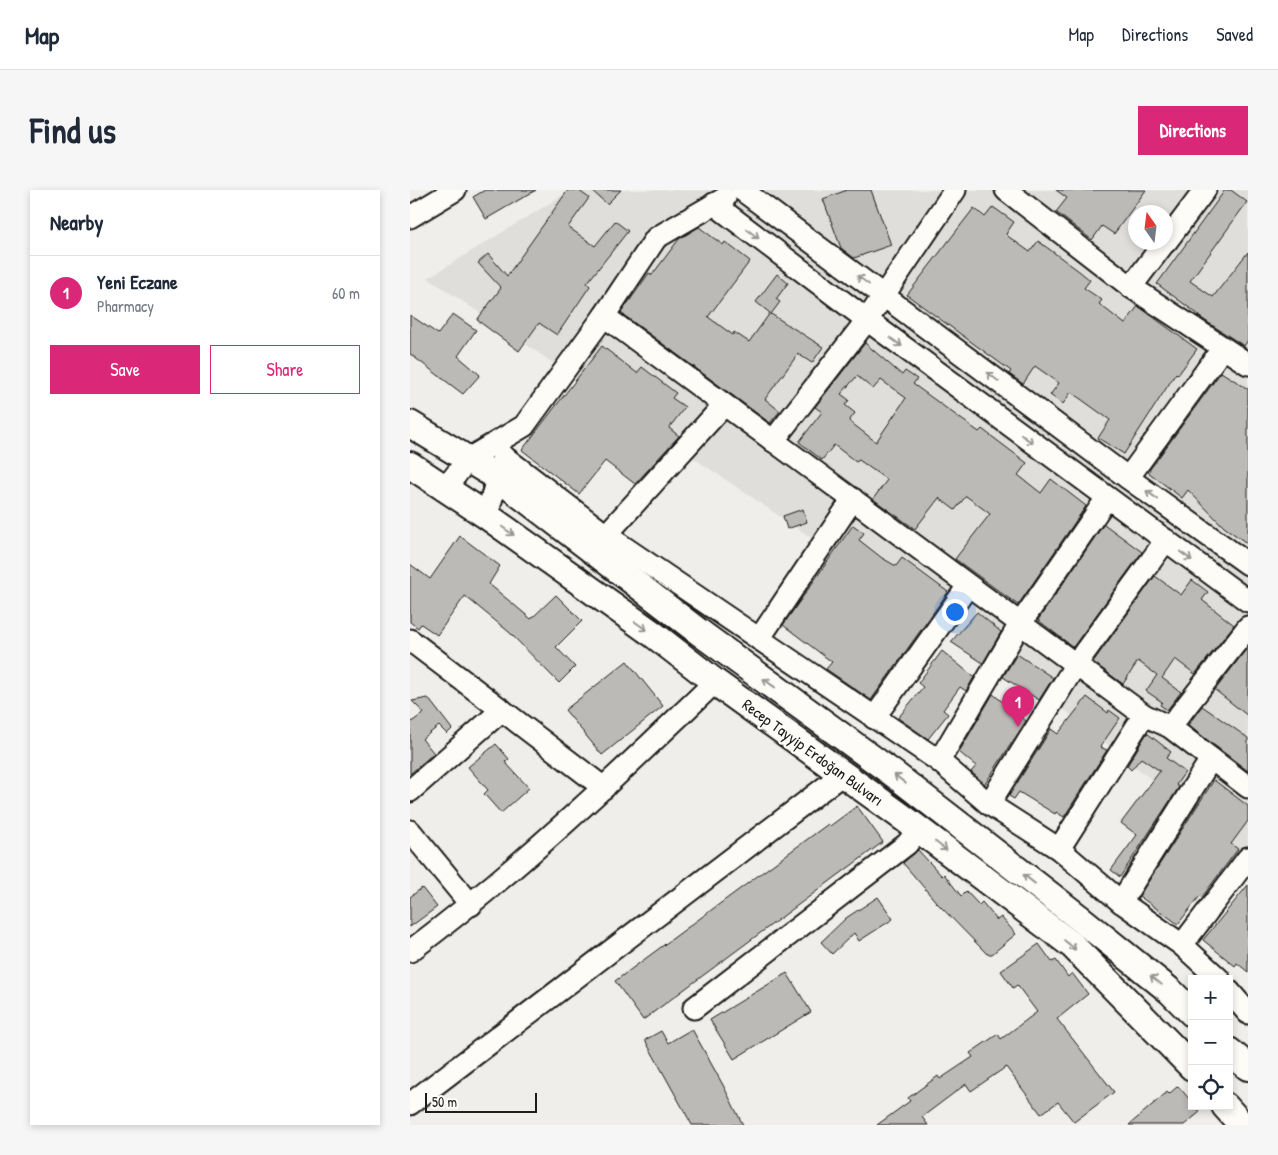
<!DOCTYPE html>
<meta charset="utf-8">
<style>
body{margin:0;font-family:"Patrick Hand",sans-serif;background:#f6f6f7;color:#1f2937}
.controls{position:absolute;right:15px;bottom:15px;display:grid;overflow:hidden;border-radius:0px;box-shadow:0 2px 8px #0003}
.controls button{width:45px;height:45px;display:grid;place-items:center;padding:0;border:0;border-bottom:1px solid #e0e1e3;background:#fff;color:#1f2937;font:25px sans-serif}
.compass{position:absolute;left:718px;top:15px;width:45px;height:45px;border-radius:50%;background:#fff;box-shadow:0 2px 8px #0003;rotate:346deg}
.scale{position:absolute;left:15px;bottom:12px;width:112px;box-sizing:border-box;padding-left:5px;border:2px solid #1c1c1c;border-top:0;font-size:14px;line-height:18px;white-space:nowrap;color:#1c1c1c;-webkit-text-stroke:4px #fdfcf7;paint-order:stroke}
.you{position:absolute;left:544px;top:421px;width:18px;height:18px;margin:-12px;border:4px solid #fff;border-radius:50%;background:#1a73e8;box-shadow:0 0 0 8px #1a73e833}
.badge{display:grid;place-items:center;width:32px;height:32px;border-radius:50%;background:#db2777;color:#fff;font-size:16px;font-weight:700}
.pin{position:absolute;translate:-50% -41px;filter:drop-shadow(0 1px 2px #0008)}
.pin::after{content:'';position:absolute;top:26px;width:18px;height:15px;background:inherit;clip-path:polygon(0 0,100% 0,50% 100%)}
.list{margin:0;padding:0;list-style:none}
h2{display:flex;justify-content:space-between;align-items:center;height:65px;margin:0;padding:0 20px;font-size:21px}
h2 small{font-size:16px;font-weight:400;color:#747a83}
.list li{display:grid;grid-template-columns:32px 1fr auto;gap:15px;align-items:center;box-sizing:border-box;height:75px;padding:0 20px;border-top:1px solid #e0e1e3}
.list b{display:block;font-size:19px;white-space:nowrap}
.list p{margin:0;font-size:16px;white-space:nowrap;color:#747a83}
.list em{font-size:16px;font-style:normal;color:#747a83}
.actions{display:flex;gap:10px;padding:15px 20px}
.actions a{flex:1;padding:11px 0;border:1px solid #db2777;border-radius:0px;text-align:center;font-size:18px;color:#db2777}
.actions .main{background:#db2777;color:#fff}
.icon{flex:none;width:28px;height:28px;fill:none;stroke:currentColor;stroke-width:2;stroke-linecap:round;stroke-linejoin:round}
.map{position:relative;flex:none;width:838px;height:935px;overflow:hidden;border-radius:0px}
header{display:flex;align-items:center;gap:30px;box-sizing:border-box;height:70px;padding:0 25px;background:#fff;border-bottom:1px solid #e0e1e3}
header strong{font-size:24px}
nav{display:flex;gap:28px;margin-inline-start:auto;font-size:18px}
.intro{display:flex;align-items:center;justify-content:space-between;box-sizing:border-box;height:120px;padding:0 30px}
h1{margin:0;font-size:35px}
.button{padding:12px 22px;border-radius:0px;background:#db2777;color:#fff;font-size:18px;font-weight:700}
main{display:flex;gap:30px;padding:0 30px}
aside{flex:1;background:#fff;border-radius:0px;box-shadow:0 2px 8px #0003}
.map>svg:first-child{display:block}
.built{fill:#e0deda;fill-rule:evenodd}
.building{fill:#bbbab6;stroke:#1c1c1c;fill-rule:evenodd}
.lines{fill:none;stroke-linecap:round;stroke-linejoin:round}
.minor-casing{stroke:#1c1c1c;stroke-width:25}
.major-casing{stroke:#1c1c1c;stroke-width:30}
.minor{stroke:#fdfcf7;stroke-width:21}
.major{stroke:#fdfcf7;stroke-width:26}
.oneway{stroke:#989794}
.labels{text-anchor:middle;stroke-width:4.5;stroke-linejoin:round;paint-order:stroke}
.street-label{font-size:16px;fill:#1c1c1c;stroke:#fdfcf7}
</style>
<header>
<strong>Map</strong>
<nav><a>Map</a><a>Directions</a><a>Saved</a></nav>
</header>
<div class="intro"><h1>Find us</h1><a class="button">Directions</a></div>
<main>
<aside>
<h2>Nearby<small></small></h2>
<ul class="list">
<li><span class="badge">1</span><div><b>Yeni Eczane</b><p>Pharmacy</p></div><em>60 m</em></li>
</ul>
<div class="actions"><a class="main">Save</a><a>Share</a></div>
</aside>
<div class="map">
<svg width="838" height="935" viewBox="0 0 838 935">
<rect width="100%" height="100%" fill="#f0eeea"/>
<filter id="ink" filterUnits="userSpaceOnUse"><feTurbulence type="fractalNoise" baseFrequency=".02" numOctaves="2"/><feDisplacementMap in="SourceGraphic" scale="10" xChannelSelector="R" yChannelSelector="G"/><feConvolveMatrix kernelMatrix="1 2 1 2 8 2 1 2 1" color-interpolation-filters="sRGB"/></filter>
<g filter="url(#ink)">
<path class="built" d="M161,0H838V667L651,517L18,88ZM726,22H756V52H726Z"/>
<g class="building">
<polygon points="75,0 126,0 76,29 63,7"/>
<polygon points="158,0 168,0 179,8 158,37 185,56 205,31 218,41 177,93 180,96 147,145 129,133 109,161 67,130 91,98 68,73 78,64 97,86"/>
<polygon points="181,0 211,0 197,14"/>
<polygon points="437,0 461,0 481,55 444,68 431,58 413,9"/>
<polygon points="646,0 736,0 704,44 692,36 682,50 646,22 657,8"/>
<polygon points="815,0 821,0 837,12 780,91 803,107 838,62 838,150 834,156 788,126 789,125 747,94"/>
<polygon points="583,17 604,32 596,44 599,47 620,62 628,51 669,81 680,90 674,98 692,110 689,114 715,134 728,116 787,159 768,185 766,183 714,264 688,248 700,230 661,202 653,214 640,205 649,193 625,176 613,194 599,184 601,181 497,105 564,18 575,27"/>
<polygon points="289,37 313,55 315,52 340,71 298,127 323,145 324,142 339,152 360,123 346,112 367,84 378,93 366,109 370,112 361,124 413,157 402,173 388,164 355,209 370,221 360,233 211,123 239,83 242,85 269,49"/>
<polygon points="43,124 66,140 48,166 70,185 53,204 0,164 0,125 28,144"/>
<path d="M455,153L492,185L495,181L507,189L503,194L569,242L572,239L617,273L608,285L631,303L641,289L676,316L608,415L545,369L580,324L556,306L545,320L529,308L505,339L463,309L477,290L449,270L446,272L424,255L412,270L389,252L412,222L405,217ZM447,186L463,199L471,190L496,208L466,252L439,231L445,223L435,215L439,210L431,204Z"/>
<polygon points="192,156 227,183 232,177 266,203 262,208 275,217 259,238 269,246 225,294 195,271 169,304 112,260"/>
<polygon points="811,182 838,199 838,354 814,337 778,300 772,308 738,282"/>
<polygon points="393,319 397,332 377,339 373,326"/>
<polygon points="694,334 732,362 663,457 628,430"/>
<polygon points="443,335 454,343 449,350 472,368 486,376 492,368 538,402 461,510 416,479 422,472 373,435"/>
<polygon points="50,346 90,376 79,394 121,429 146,405 172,431 146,457 165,477 149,493 99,442 55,406 27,445 11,434 8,438 0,432 0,374 20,389"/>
<polygon points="745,386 771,405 782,390 798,402 792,410 824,435 785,484 765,469 752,488 771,502 757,520 750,515 752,512 736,501 747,485 728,471 713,494 683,472"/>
<polygon points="567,422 591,442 573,473 541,452"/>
<polygon points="838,457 838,526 805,500"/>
<polygon points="532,461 564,487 556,501 550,497 533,520 538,524 518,549 488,528 513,497 508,493"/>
<polygon points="607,464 643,488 629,510 593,487"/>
<polygon points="217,471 253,516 192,565 155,520"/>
<polygon points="583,504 616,531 575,594 561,582 566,576 549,562"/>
<polygon points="677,507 698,523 699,520 710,528 690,557 697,560 654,627 646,622 645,624 609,602 604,609 599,606 636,547 641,539 648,544"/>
<polygon points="18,508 42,539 37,544 29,536 12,549 24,563 0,584 0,533 14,523 2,511"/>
<polygon points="792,516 838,548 838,581 778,535"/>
<polygon points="737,543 761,562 756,568 775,582 766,595 769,597 710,687 701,680 727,645 711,633 750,581 731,568 721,580 717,576"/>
<polygon points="86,554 99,569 95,572 119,598 91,623 74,604 78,600 58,577"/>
<polygon points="804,590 838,616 838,631 821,654 828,659 792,707 790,706 768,734 729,706"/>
<polygon points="447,616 473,652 233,830 205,791 418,634 420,636"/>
<polygon points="508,660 532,686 534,684 551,706 556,701 569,715 572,712 587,730 591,727 606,744 582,764 577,764 527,713 493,673"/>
<polygon points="838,695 838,782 827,773 825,776 793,750"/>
<polygon points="12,698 27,717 0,737 0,707"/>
<polygon points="468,707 483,729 449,751 444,743 422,764 411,752 436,728"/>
<polygon points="629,754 642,772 646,770 658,787 662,783 678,804 647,829 704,902 664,932 648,912 631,924 596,877 561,901 556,894 512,927 518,935 467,935 500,911 498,908 528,886 530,889 563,867 560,863 588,844 591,849 627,822 607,795 603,798 591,781"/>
<polygon points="377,783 401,822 324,869 300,830"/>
<polygon points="282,839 313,895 333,935 282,935 235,850 251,841 258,853"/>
<polygon points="768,896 782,912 782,916 785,916 790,922 774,935 719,935 757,902 759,904"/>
</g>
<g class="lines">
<g class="minor-casing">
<g id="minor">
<polyline points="332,0 718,288 838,374"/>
<polyline points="596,0 721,97 838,174"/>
<polyline points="304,14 457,130 838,411"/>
<polyline points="0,27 45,0"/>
<polyline points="756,52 795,0"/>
<polyline points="721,97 755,52"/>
<path d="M194,126C374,259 555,391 734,525L760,537L838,597"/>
<polyline points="363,251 457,130 545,0"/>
<polyline points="93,266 196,345 529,571 579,614 649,659 711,712 772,755 809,789"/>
<polyline points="718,288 812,159"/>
<polyline points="35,299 58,269 114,236 194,126 246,48 315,8"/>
<polyline points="77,326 91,273"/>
<polyline points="196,345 314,215"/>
<polyline points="349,449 443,309"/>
<polyline points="0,450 194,598"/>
<polyline points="464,528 558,396"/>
<polyline points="760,537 838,437"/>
<polyline points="529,571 610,434 697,308"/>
<polyline points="0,601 92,520"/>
<polyline points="579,614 666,474 756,350"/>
<polyline points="0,641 61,715"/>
<polyline points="649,659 734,525"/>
<polyline points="711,712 801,569"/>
<polyline points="772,755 838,668"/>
<path d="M0,761C109,680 207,586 305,492"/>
<polyline points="819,801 838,823"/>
<polyline points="284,818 497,654 509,639"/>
<polyline points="0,914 434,583"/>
</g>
</g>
<g class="major-casing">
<g id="major">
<polyline points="0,234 87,287 289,442 485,585 672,730 760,801 782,823"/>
<polyline points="0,275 77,326 243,444 305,492 495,629 662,755 782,877"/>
<polyline points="819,861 838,877"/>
<polyline points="815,916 832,935"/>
</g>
</g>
<use href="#minor" class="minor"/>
<use href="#major" class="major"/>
</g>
<defs><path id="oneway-shaft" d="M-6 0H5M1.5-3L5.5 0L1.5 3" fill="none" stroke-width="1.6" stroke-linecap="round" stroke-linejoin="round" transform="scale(1.25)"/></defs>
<g class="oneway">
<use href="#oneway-shaft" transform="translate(343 44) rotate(37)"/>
<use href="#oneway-shaft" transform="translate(453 90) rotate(-143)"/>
<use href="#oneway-shaft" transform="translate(486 152) rotate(36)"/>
<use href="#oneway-shaft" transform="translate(583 187) rotate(-143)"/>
<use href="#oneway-shaft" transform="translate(617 249) rotate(36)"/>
<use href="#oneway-shaft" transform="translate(742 305) rotate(-144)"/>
<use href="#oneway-shaft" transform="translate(98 341) rotate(35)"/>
<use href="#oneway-shaft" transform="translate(776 366) rotate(36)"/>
<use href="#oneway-shaft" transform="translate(231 436) rotate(35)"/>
<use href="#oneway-shaft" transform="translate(359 493) rotate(-144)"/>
<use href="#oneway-shaft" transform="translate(490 589) rotate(-142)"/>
<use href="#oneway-shaft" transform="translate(531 656) rotate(37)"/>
<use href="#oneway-shaft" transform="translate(619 689) rotate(-142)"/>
<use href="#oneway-shaft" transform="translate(660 755) rotate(40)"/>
<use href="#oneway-shaft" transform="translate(746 790) rotate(-141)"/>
</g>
</g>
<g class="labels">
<g class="street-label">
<text transform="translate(403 562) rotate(36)" y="6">Recep Tayyip Erdoğan Bulvarı</text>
</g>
</g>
</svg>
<div class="controls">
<button>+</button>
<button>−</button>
<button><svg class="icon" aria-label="locate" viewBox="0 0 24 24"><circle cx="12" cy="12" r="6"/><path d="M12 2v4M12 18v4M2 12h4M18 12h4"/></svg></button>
</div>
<svg class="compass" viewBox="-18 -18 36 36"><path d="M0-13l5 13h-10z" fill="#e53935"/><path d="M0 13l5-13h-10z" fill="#747a83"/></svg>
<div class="scale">50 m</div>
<div class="you"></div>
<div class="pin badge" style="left:608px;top:537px">1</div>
</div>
</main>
